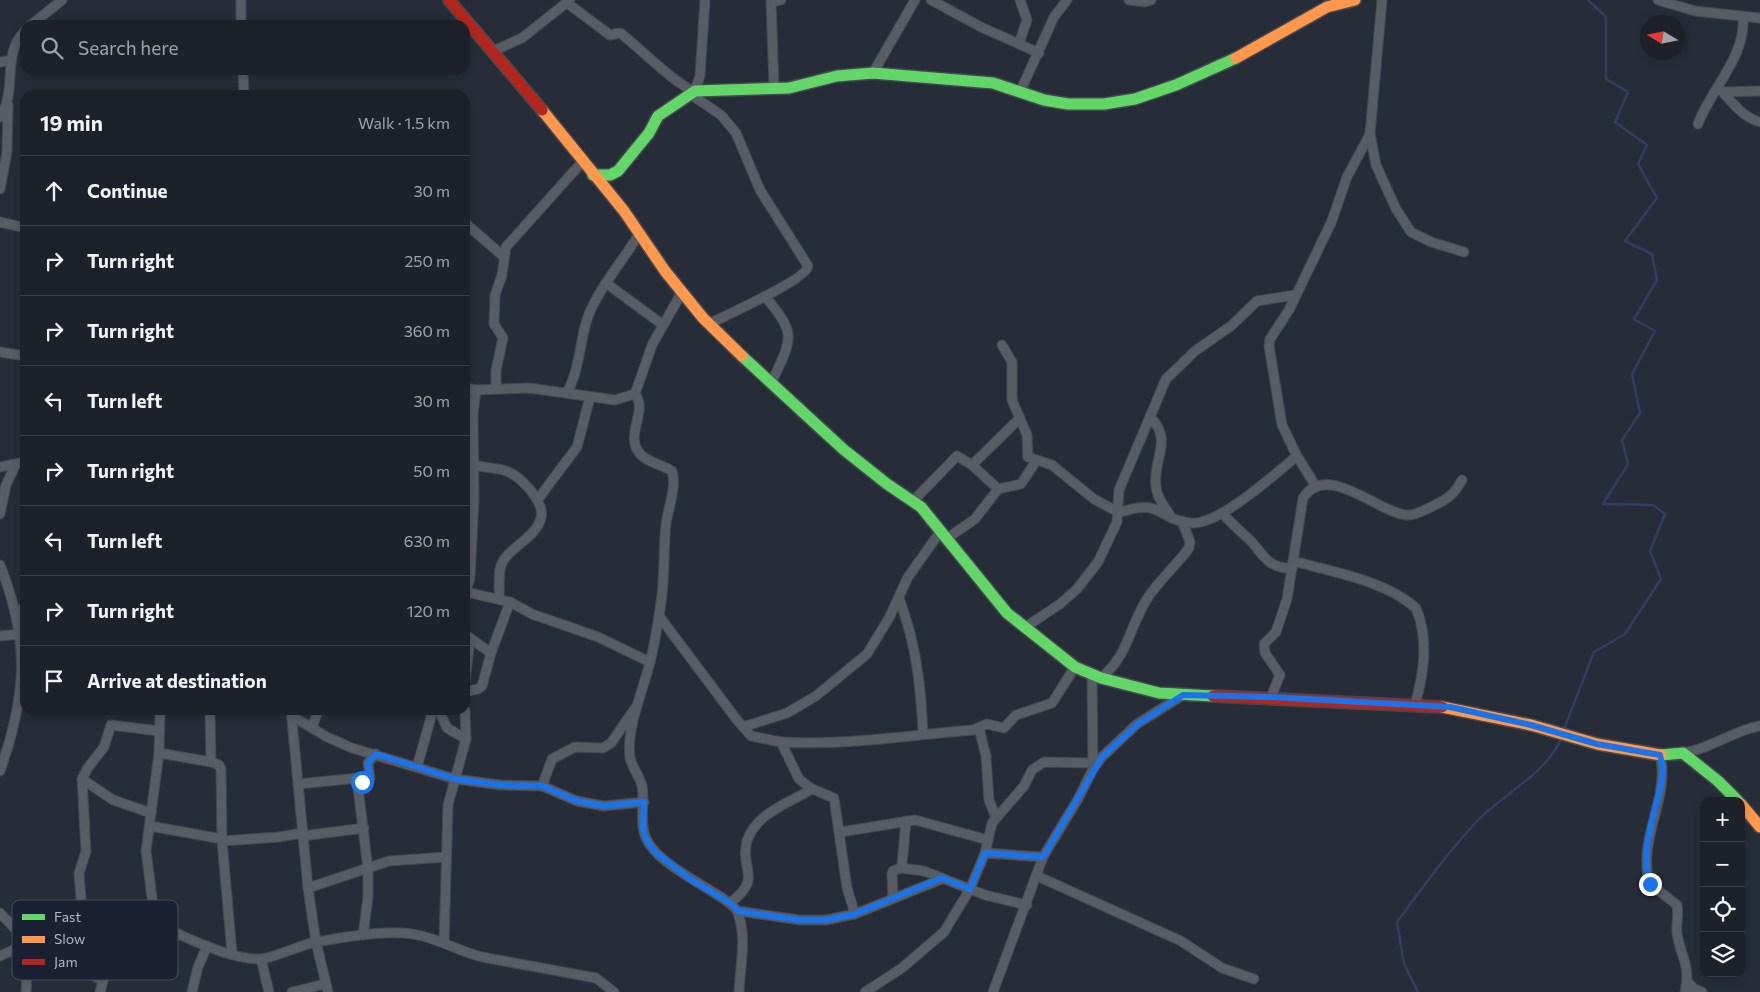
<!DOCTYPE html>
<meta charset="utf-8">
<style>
body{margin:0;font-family:Commissioner,sans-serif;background:#252a32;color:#f1f3f6}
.controls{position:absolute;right:15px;bottom:15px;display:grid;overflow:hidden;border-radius:10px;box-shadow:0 2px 8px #0003}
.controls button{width:45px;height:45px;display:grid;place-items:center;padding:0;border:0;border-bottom:1px solid #3b3f47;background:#1d222a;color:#f1f3f6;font:25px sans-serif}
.compass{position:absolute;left:1640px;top:15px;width:45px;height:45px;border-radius:50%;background:#1d222a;box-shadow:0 2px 8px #0003;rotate:280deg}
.stop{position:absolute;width:15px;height:15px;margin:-11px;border:4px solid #1a73e8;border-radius:50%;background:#fff}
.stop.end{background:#1a73e8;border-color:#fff;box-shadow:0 1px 5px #0008}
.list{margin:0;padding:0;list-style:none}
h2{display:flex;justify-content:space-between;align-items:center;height:65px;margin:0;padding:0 20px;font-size:21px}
h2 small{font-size:16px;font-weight:400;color:#a0a4a8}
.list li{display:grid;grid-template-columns:32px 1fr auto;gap:15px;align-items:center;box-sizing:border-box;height:70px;padding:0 20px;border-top:1px solid #3b3f47}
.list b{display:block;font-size:19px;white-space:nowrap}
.list em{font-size:16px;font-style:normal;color:#a0a4a8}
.icon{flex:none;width:28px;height:28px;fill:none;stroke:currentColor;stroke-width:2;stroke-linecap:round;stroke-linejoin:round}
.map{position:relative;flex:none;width:1760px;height:992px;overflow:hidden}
.search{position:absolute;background:#1d222a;box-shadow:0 2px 8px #0003;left:20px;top:20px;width:450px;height:55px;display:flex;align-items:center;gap:12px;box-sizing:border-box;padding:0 18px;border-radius:15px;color:#a0a4a8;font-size:19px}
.panel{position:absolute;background:#1d222a;box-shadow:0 2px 8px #0003;left:20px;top:90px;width:450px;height:625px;border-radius:15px}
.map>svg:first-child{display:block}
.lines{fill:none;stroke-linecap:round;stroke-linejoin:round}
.stream{stroke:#313e60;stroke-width:2.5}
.street-casing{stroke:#444850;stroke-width:11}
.fast-casing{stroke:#444850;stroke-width:14}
.slow-casing{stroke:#444850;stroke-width:14}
.jam-casing{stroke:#444850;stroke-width:14}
.street{stroke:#585c65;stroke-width:9}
.fast{stroke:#63d668;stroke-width:11}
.slow{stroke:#ff974d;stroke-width:11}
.jam{stroke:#b3261e;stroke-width:11}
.route{stroke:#1a73e8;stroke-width:6}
.key{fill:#1a2132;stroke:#474e5f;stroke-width:1}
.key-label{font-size:14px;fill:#b0b7c9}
</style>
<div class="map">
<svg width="1760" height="992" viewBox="0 0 1760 992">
<rect width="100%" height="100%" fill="#272d38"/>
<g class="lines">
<g class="stream">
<polyline points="1564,729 1594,652 1625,634 1661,579 1650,551 1665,514 1653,505 1603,504 1628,464 1622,440 1640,413 1632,374 1655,331 1634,319 1657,280 1652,254 1625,241 1657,198 1638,164 1647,145 1615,122 1628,92 1606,79 1606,17 1588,0"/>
<path d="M1418,992L1404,964L1397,922C1423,887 1448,852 1478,820C1504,793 1547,774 1562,737"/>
</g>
<g class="street-casing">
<g id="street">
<polyline points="241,0 241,25"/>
<polyline points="771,0 774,87"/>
<polyline points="931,0 981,27 1039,53"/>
<polyline points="1129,0 1145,2 1151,0"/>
<polyline points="1382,0 1370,134 1376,165 1396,209 1411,232 1431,242 1464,252"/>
<polyline points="1658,0 1695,11 1760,18"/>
<polyline points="772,2 781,0"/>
<path d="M567,3L610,35L620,33C638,46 679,88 695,91L700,76L705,0"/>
<polyline points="31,25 62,0"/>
<polyline points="1019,43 1027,20 1020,0"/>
<polyline points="491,52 522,38 570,0"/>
<polyline points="0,62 11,60"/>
<polyline points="243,70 244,95"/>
<polyline points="873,73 915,0"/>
<path d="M1718,87C1731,100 1741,117 1760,122"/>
<polyline points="1020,92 1054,17 1067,0"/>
<polyline points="1723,92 1760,91"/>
<path d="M690,94L721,115L736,133L760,190L808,266C807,279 725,316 709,324"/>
<path d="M0,117C18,91 1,54 25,31"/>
<path d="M1698,124C1711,89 1746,57 1743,17"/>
<polyline points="0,189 7,152 8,105"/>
<polyline points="0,222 25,228"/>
<polyline points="465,223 503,256"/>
<polyline points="606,283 663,325"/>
<path d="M765,296C773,307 786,320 788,334C790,348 777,370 771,383"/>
<polyline points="1002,345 1012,362 1012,400 1027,435 1028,457 1052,465 1094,499 1118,512"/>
<polyline points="0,352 25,356"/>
<polyline points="465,388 476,390 529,388 615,400 635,394 652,345 682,292"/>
<polyline points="496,389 496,370 503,338 494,324 495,295 502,275 506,247 583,161"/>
<path d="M567,392C581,368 579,339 589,314C601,285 623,261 639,234"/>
<path d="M635,394C648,410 626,434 638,451C644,462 662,464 672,471C677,487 668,508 666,524C663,550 665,577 661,603C658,623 655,643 650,662C643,692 626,727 630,758C632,768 640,776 642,786C645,802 639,823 646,838C659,870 733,896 738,913C747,937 740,968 739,992"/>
<path d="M1150,417C1174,440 1152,460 1156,487C1157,497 1164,507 1170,515"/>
<path d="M473,465C483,467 494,468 503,470C519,474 545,501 541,518C536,537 512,546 503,561C497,570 500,588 499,599"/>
<polyline points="972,465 1020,418"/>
<polyline points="0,467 25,462"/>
<polyline points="1315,485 1297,456 1282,425 1269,346 1270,339 1289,310 1331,223 1347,177 1370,134"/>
<polyline points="538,499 577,447 590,397"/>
<polyline points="913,501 957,456 972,465 998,489"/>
<path d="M1118,513C1162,497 1157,520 1191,523C1218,526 1275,474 1297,456"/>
<path d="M1222,513C1231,523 1241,532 1251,541C1264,556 1269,569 1292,568"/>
<polyline points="0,514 6,485 15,466"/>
<polyline points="946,539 975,519 998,489 1021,484 1036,461"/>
<path d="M1293,561C1333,572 1384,580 1416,608C1429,639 1424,673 1415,705"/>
<path d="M0,565C30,641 27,694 0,771"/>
<polyline points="466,592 510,602 532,614 598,637 650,662"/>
<polyline points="465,594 470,578 474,498 473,414 476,390"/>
<path d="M899,598C916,644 921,685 923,734"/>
<polyline points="15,613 25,607"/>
<polyline points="659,616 737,720 751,736 781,742 799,779 812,789 834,798 847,888 855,914"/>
<polyline points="1024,628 1060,604 1077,589 1098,562 1117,522 1119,490 1166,379 1195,351 1231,326 1257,301 1295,295"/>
<polyline points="0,636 20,634"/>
<polyline points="467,636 491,653"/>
<polyline points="1092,675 1093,769"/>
<path d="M1101,678C1130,653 1128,629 1147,599C1159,580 1176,566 1189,548L1190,542L1182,521"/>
<polyline points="465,682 470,638"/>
<polyline points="465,692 478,689 482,686 491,653 510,602"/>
<path d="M1271,697L1280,675L1265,653L1264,644L1276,632L1287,599L1303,498C1327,461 1377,512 1406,515C1415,516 1424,510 1431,507C1446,500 1454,495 1462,480"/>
<polyline points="210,710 211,762"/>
<polyline points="291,710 308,888 316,942 328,992"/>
<polyline points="439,710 447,728 466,739"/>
<polyline points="292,716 327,737 352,748 455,779 501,785 542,786 577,801 604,806 644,802"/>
<polyline points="743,727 787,713 816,696 867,654 889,618 908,577 940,532"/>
<polyline points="312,728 318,710"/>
<polyline points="979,728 986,756 989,800 996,818"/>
<path d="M781,742C845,746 909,735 973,730L987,724L1004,728L1016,715L1052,703L1075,667"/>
<polyline points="159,753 211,762 219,765 221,769 222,841 232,953"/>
<path d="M1683,753C1711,749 1732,731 1760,726"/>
<path d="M1660,755C1671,798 1636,840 1650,884L1677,905C1679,915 1676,923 1677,933C1680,956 1691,964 1685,992"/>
<polyline points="417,767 433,710"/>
<polyline points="82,779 113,800 151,813"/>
<polyline points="298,784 368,777"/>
<polyline points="542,786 552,759 575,747 603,748 611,743 636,707"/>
<polyline points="150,826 222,839"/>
<polyline points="841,832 915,820 988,840"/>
<polyline points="302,836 364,828"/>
<polyline points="222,841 279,837 302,833"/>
<polyline points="985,853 1043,857"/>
<polyline points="901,868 924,871 985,895 1027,905"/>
<polyline points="1037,876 1181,941 1222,968 1254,979"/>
<polyline points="308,888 389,861 446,857"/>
<polyline points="893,897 892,874 893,871 901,868 902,865 906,821"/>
<path d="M730,903C764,877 739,870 747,841C756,813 789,803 812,789"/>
<polyline points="738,911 800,920 826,920 855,914 942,879"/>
<polyline points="0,913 28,942 26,992"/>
<polyline points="155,921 146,851 159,753 160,710"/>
<polyline points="83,924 79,873 86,851 82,779 87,769 104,747 111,725 159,731"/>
<polyline points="363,935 368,897 368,869 358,788 360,783 370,778 368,763 376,754"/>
<polyline points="444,943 448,805 466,739 465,710"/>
<path d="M0,956C38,938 114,905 156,922C162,924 167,928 172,931C195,942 233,959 258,959C273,959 299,945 316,942C347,937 392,928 422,936C443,941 461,952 482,957L596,978L614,992"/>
<polyline points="261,959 269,992"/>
<path d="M28,967C46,968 90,969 103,981L100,992"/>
<polyline points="98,978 106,948 104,920"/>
<polyline points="1687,981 1693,988 1702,992"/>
<polyline points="192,992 198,967 207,946"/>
<polyline points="292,992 325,984"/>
<polyline points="865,992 902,968 944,932 970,889 985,853 992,823 1024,786 1032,770 1044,762 1093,763"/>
<polyline points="993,992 1043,857 1078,799 1093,769 1102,757 1137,724 1183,695"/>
</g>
</g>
<g class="fast-casing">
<g id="fast">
<polyline points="593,175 610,175 618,171 649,133 658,116 695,91 789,88 837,76 873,73 993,83 1044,100 1068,104 1104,104 1135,99 1176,85 1236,58"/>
<polyline points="742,356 843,449 887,484 921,507 1007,613 1075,667 1101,678 1159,693 1213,696"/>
<polyline points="1661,755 1683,753 1718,781 1738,801"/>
</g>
</g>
<g class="slow-casing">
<g id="slow">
<polyline points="1236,58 1327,7 1355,0"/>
<polyline points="542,110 624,211 665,271 703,318 742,356"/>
<polyline points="1442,707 1531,725 1597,744 1661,755"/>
<polyline points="1741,804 1760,827"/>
</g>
</g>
<g class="jam-casing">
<g id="jam">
<polyline points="449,0 542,110"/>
<polyline points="1213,696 1442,707"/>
</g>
</g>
<use href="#street" class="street"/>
<use href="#fast" class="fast"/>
<use href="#slow" class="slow"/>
<use href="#jam" class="jam"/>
</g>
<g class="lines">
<path class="route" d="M362,782L370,778L368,763L376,754L455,779L501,785L542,786L577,801L604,806L644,802L643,829L646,839L655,852L690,879L730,903L738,911L800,920H826L855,914L942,878L970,889L985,853L1043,857L1102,757L1138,724L1183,695L1271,697L1450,707L1531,725L1597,744L1660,755L1663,769L1662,779C1656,812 1639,850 1650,884"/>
</g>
<rect x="12" y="900" width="166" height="80" rx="8" class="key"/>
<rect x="22" y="914" width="23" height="6" fill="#63d668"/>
<rect x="22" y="936" width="23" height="7" fill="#ff974d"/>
<rect x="22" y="959" width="23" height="6" fill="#b3261e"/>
<g class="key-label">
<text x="54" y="922">Fast</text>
<text x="54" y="944">Slow</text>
<text x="54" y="967">Jam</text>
</g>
</svg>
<div class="controls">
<button>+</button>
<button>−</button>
<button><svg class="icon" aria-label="locate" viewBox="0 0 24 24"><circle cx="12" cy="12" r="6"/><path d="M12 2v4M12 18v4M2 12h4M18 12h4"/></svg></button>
<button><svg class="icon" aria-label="layers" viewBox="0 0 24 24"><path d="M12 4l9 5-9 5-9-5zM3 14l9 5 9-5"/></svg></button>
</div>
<svg class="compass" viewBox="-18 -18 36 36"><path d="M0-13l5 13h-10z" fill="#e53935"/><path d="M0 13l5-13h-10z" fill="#a0a4a8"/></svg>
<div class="stop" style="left:362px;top:782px"></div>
<div class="stop end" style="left:1650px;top:884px"></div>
<div class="search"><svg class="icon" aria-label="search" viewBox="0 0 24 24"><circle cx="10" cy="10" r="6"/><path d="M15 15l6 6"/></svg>Search here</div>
<section class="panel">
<h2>19 min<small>Walk · 1.5 km</small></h2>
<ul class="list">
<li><svg class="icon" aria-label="ahead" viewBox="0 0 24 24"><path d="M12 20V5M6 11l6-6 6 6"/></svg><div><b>Continue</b></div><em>30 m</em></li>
<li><svg class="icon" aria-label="right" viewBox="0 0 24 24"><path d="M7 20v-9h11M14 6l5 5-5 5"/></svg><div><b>Turn right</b></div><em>250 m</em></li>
<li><svg class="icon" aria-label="right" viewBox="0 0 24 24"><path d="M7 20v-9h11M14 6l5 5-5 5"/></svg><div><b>Turn right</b></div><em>360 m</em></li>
<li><svg class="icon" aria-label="left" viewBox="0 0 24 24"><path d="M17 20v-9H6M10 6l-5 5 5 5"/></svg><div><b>Turn left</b></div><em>30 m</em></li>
<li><svg class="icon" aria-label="right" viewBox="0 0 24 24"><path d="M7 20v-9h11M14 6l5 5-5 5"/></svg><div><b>Turn right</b></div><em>50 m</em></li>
<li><svg class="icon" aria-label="left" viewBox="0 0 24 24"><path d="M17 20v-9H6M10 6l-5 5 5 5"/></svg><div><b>Turn left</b></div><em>630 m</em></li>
<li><svg class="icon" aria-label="right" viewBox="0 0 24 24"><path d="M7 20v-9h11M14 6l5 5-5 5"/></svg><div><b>Turn right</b></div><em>120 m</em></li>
<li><svg class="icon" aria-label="arrive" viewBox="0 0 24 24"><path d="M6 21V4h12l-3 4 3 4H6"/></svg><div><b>Arrive at destination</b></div></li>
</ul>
</section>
</div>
